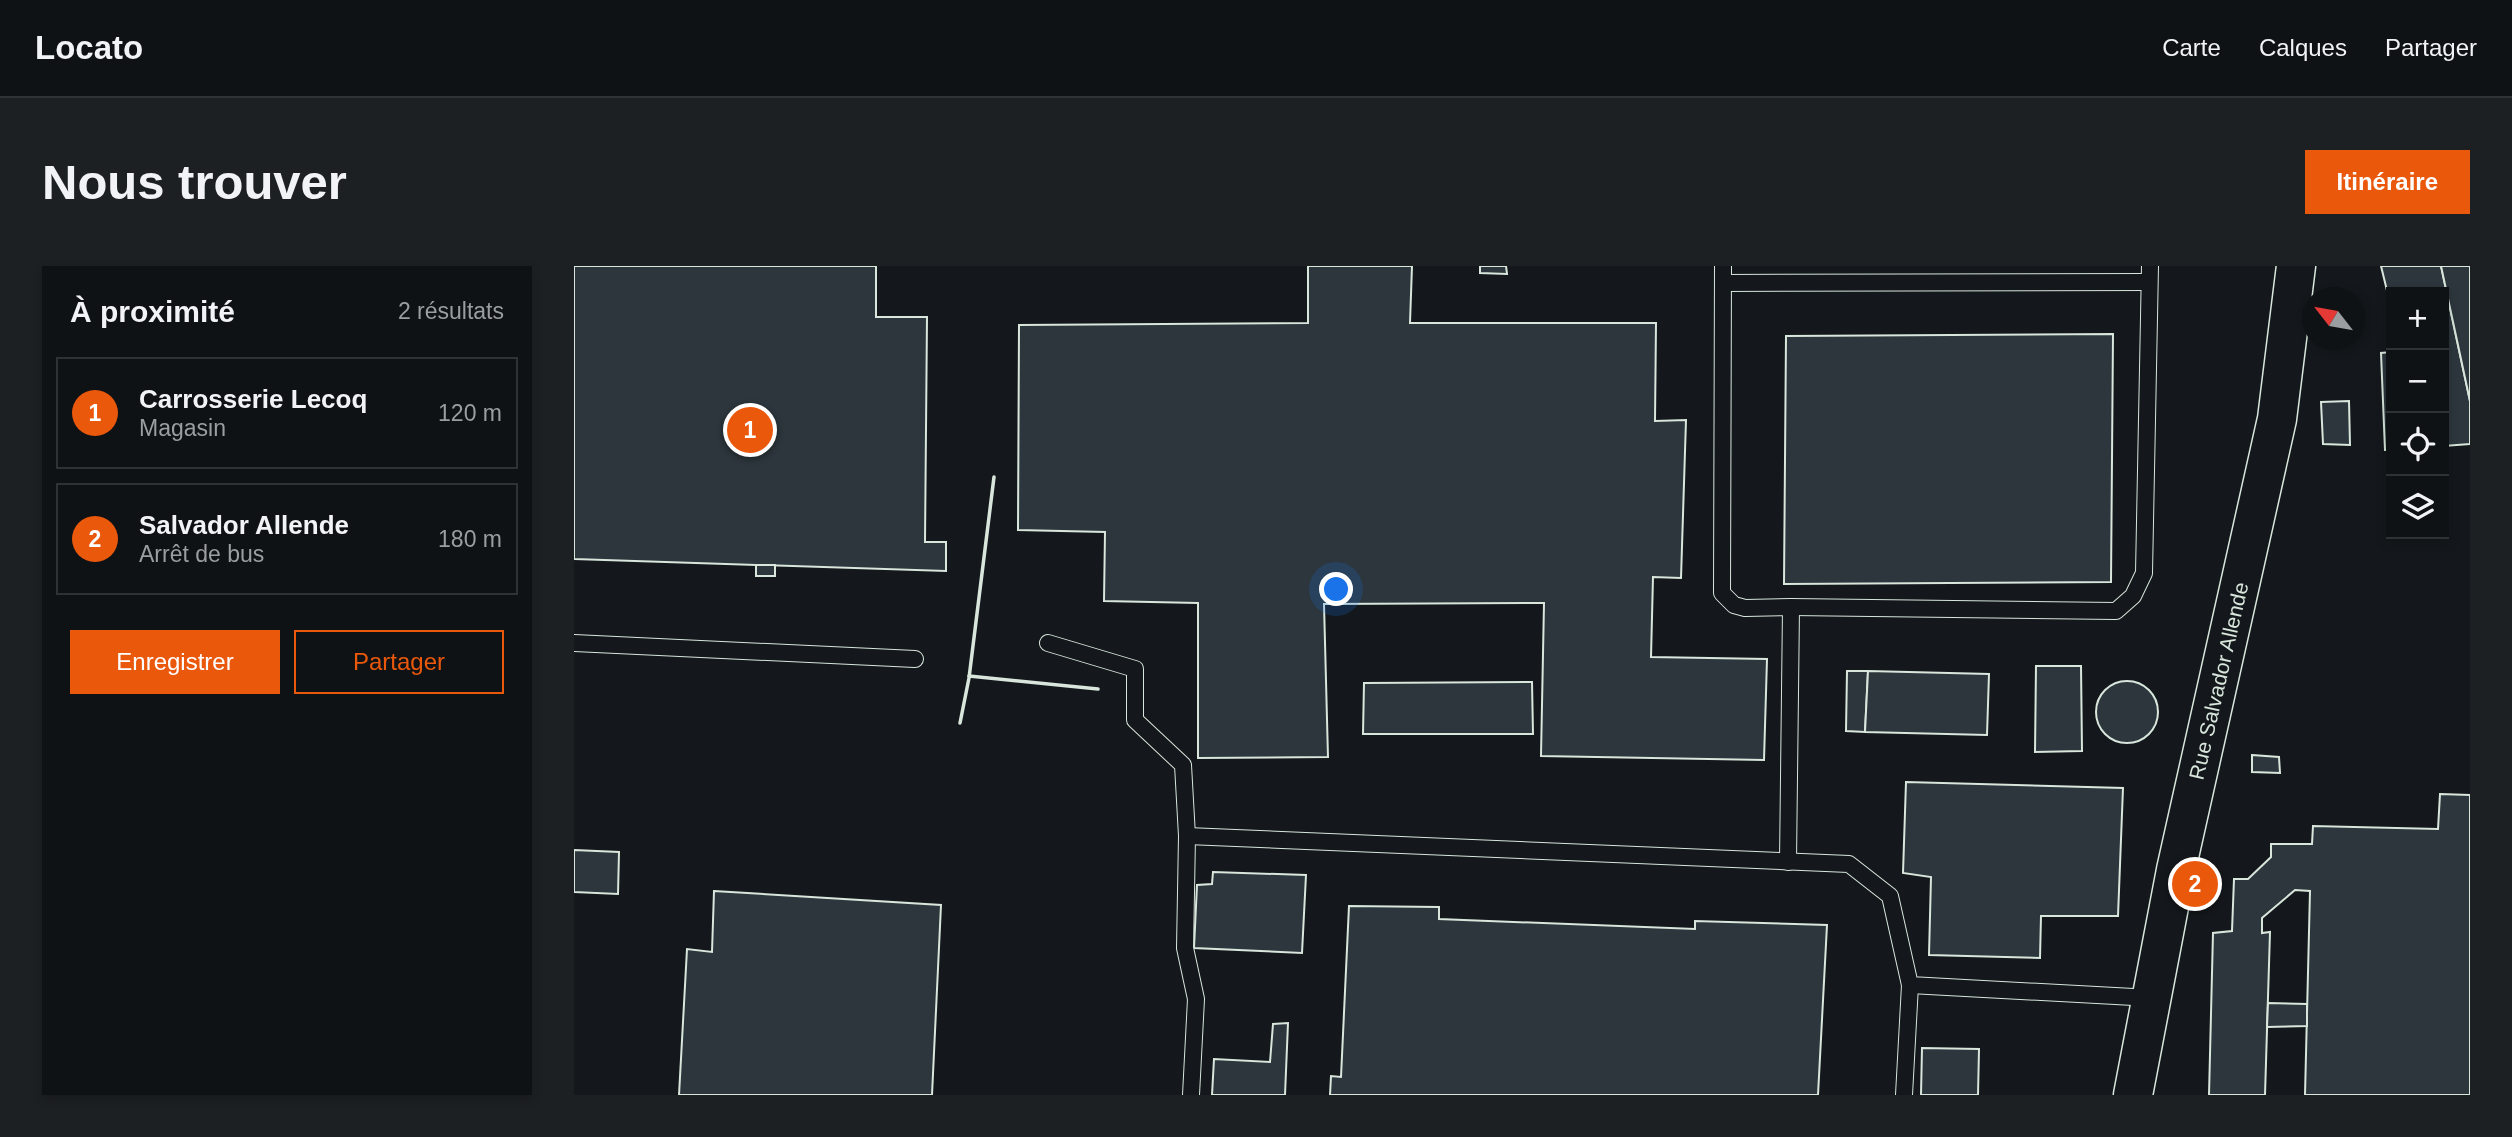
<!DOCTYPE html>
<html lang="fr">
<meta charset="utf-8">
<style>
body{margin:0;font-family:Arial,sans-serif;background:#1d2022;color:#f1f3f6}
.controls{position:absolute;right:21px;top:21px;display:grid;overflow:hidden;border-radius:0px;box-shadow:0 4px 10px #0003}
.controls button{width:63px;height:63px;display:grid;place-items:center;padding:0;border:0;border-bottom:2px solid #2f3234;background:#0f1215;color:#f1f3f6;font:35px sans-serif}
.compass{position:absolute;left:1728px;top:21px;width:63px;height:63px;border-radius:50%;background:#0f1215;box-shadow:0 4px 10px #0003;rotate:301deg}
.you{position:absolute;left:763px;top:324px;width:24px;height:24px;margin:-18px;border:5px solid #fff;border-radius:50%;background:#1a73e8;box-shadow:0 0 0 10px #1a73e833}
.badge{display:grid;place-items:center;width:46px;height:46px;border-radius:50%;background:#ea580c;color:#fff;font-size:23px;font-weight:700}
.pin{position:absolute;translate:-50% -50%;border:4px solid #fff;box-shadow:0 2px 7px #0006}
.list{margin:0;padding:0;list-style:none}
h2{display:flex;justify-content:space-between;align-items:center;height:91px;margin:0;padding:0 28px;font-size:30px}
h2 small{font-size:23px;font-weight:400;color:#9b9ea0}
.list li{display:grid;grid-template-columns:46px 1fr auto;gap:21px;align-items:center;box-sizing:border-box;height:112px;margin:0 14px 14px;padding:0 14px;border:2px solid #2f3234;border-radius:0px}
.list b{display:block;font-size:26px;white-space:nowrap}
.list p{margin:0;font-size:23px;white-space:nowrap;color:#9b9ea0}
.list em{font-size:23px;font-style:normal;color:#9b9ea0}
.actions{display:flex;gap:14px;padding:21px 28px}
.actions a{flex:1;padding:16px 0;border:2px solid #ea580c;border-radius:0px;text-align:center;font-size:24px;color:#ea580c}
.actions .main{background:#ea580c;color:#fff}
.icon{flex:none;width:38px;height:38px;fill:none;stroke:currentColor;stroke-width:2;stroke-linecap:round;stroke-linejoin:round}
.map{position:relative;flex:none;width:1896px;height:829px;overflow:hidden;border-radius:0px}
header{display:flex;align-items:center;gap:42px;box-sizing:border-box;height:98px;padding:0 35px;background:#0f1215;border-bottom:2px solid #2f3234}
header strong{font-size:33px}
nav{display:flex;gap:38px;margin-inline-start:auto;font-size:24px}
.intro{display:flex;align-items:center;justify-content:space-between;box-sizing:border-box;height:168px;padding:0 42px}
h1{margin:0;font-size:49px}
.button{padding:18px 32px;border-radius:0px;background:#ea580c;color:#fff;font-size:24px;font-weight:700}
main{display:flex;gap:42px;padding:0 42px}
aside{flex:1;background:#0f1215;border-radius:0px;box-shadow:0 4px 10px #0003}
.map>svg:first-child{display:block}
.building{fill:#2c363c;stroke:#d8e6dc;stroke-width:2}
.lines{fill:none;stroke-linecap:round;stroke-linejoin:round}
.lane-casing{stroke:#d8e6dc;stroke-width:18}
.secondary-casing{stroke:#d8e6dc;stroke-width:41}
.lane{stroke:#14181c;stroke-width:16}
.secondary{stroke:#14181c;stroke-width:38}
.wall{stroke:#d8e6dc;stroke-width:3.5}
.labels{text-anchor:middle;stroke-width:5;stroke-linejoin:round;paint-order:stroke}
.street-label{font-size:21px;fill:#d8e6dc;stroke:#14181c}
</style>
<header>
<strong>Locato</strong>
<nav><a>Carte</a><a>Calques</a><a>Partager</a></nav>
</header>
<div class="intro"><h1>Nous trouver</h1><a class="button">Itinéraire</a></div>
<main>
<aside>
<h2>À proximité<small>2 résultats</small></h2>
<ul class="list">
<li><span class="badge">1</span><div><b>Carrosserie Lecoq</b><p>Magasin</p></div><em>120 m</em></li>
<li><span class="badge">2</span><div><b>Salvador Allende</b><p>Arrêt de bus</p></div><em>180 m</em></li>
</ul>
<div class="actions"><a class="main">Enregistrer</a><a>Partager</a></div>
</aside>
<div class="map">
<svg width="1896" height="829" viewBox="0 0 1896 829">
<rect width="100%" height="100%" fill="#14181c"/>
<g class="building">
<polygon points="0,0 302,0 302,51 353,51 351,276 372,276 372,305 0,293"/>
<polygon points="734,0 838,0 836,57 1082,57 1081,155 1112,154 1107,312 1079,311 1077,391 1193,393 1190,494 967,490 970,337 750,338 754,491 624,492 624,337 530,335 531,266 444,264 445,59 734,57"/>
<polygon points="906,0 932,0 933,8 906,7"/>
<polygon points="1807,0 1867,0 1896,135 1896,178 1870,180 1870,26 1817,26 1817,41"/>
<polygon points="1867,0 1896,0 1896,135"/>
<polygon points="1539,68 1537,316 1210,318 1212,70"/>
<polygon points="1817,86 1817,184 1811,184 1807,87"/>
<polygon points="1775,135 1776,179 1749,178 1747,136"/>
<rect x="182" y="299" width="19" height="11"/>
<polygon points="1462,400 1507,400 1508,485 1461,486"/>
<polygon points="1273,405 1294,405 1291,466 1272,465"/>
<polygon points="1294,405 1415,408 1413,469 1291,466"/>
<circle cx="1553" cy="446" r="31"/>
<polygon points="958,416 959,468 789,468 790,417"/>
<polygon points="1678,489 1705,491 1706,507 1678,506"/>
<polygon points="1332,516 1549,522 1544,650 1467,650 1466,692 1355,689 1357,611 1329,607"/>
<polygon points="1866,528 1896,529 1896,829 1731,829 1736,625 1721,624 1688,652 1688,667 1696,666 1691,829 1635,829 1639,667 1658,665 1660,613 1674,613 1697,591 1697,578 1738,578 1739,560 1864,563"/>
<polygon points="0,584 45,586 44,628 0,626"/>
<polygon points="639,606 732,609 728,687 620,682 623,619 638,618"/>
<polygon points="140,625 367,639 358,829 105,829 113,683 138,686"/>
<polygon points="775,640 865,641 865,653 1121,663 1121,655 1253,659 1244,829 756,829 757,810 767,811"/>
<polygon points="1694,737 1733,738 1733,760 1693,761"/>
<polygon points="714,757 711,829 638,829 640,793 696,796 699,758"/>
<polygon points="1348,782 1405,783 1404,829 1347,829"/>
</g>
<g class="lines">
<g class="lane-casing">
<g id="lane">
<polyline points="1149,0 1148,327 1160,339 1171,342 1217,341 1214,596"/>
<polyline points="1149,17 1575,16"/>
<polyline points="1217,341 1542,345 1559,330 1570,307 1576,0"/>
<polyline points="0,377 341,393"/>
<polyline points="474,377 561,403 561,454 609,499 613,570 611,682 622,733 617,829"/>
<polyline points="613,570 1275,598 1316,630 1336,719 1578,732"/>
<polyline points="1330,829 1336,719"/>
</g>
</g>
<g class="secondary-casing">
<polyline id="secondary" points="1559,829 1602,604 1703,153 1722,0"/>
</g>
<use href="#lane" class="lane"/>
<use href="#secondary" class="secondary"/>
<g class="wall">
<polyline points="395,410 524,423"/>
<polyline points="386,457 395,412 420,211"/>
</g>
</g>
<g class="labels">
<g class="street-label">
<text transform="translate(1645 415) rotate(-77)" y="7">Rue Salvador Allende</text>
</g>
</g>
</svg>
<div class="controls">
<button>+</button>
<button>−</button>
<button><svg class="icon" aria-label="locate" viewBox="0 0 24 24"><circle cx="12" cy="12" r="6"/><path d="M12 2v4M12 18v4M2 12h4M18 12h4"/></svg></button>
<button><svg class="icon" aria-label="layers" viewBox="0 0 24 24"><path d="M12 4l9 5-9 5-9-5zM3 14l9 5 9-5"/></svg></button>
</div>
<svg class="compass" viewBox="-18 -18 36 36"><path d="M0-13l5 13h-10z" fill="#e53935"/><path d="M0 13l5-13h-10z" fill="#9b9ea0"/></svg>
<div class="you"></div>
<div class="pin badge" style="left:176px;top:164px">1</div>
<div class="pin badge" style="left:1621px;top:618px">2</div>
</div>
</main>
